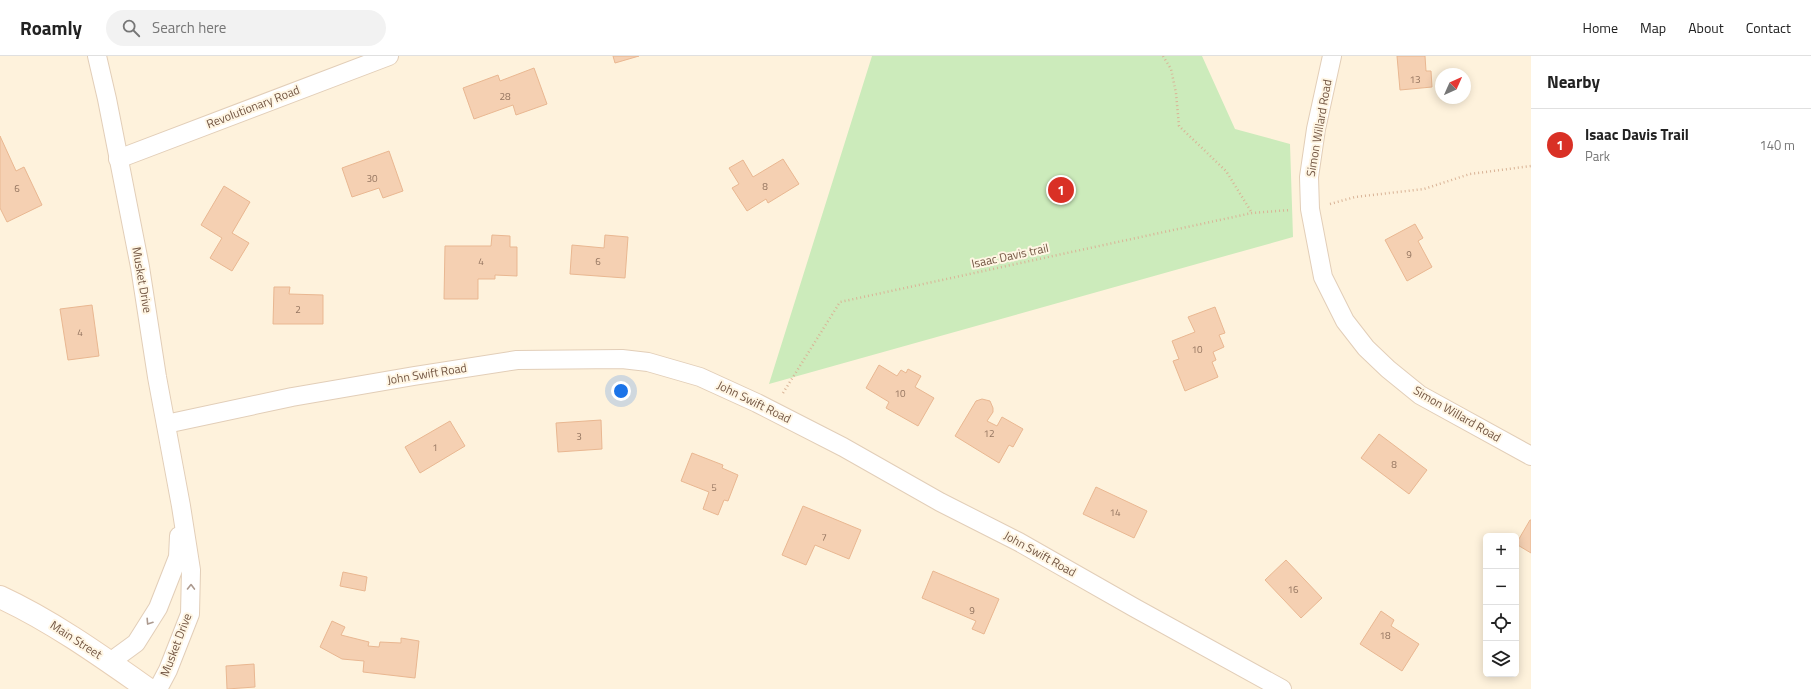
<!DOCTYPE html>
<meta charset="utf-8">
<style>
body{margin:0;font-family:"Titillium Web",sans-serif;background:#f2f2f2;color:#222}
.controls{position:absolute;right:12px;bottom:12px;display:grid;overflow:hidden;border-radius:6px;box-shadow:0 2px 10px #0003}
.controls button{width:36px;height:36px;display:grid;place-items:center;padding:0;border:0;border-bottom:1px solid #e0e0e0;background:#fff;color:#222;font:20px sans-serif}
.compass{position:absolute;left:1435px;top:12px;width:36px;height:36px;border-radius:50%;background:#fff;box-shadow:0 2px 10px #0003;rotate:45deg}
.you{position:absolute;left:621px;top:335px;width:14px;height:14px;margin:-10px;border:3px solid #fff;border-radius:50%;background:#1a73e8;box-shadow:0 0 0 6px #1a73e833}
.badge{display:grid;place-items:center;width:26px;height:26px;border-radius:50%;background:#d93025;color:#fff;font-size:13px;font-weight:700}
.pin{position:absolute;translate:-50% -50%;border:2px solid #fff;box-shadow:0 1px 4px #0006}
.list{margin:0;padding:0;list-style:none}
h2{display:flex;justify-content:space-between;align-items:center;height:52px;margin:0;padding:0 16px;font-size:17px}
h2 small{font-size:13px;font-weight:400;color:#767676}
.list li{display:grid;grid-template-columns:26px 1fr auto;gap:12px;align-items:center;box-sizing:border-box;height:72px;padding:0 16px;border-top:1px solid #e0e0e0}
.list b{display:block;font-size:15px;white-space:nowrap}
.list p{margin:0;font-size:13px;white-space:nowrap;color:#767676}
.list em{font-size:13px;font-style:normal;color:#767676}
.icon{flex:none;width:22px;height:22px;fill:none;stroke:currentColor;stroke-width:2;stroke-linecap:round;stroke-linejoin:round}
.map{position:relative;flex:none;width:1531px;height:633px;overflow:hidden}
header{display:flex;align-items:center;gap:24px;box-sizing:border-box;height:56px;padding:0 20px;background:#fff;border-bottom:1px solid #e0e0e0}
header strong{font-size:19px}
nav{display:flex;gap:22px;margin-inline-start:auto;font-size:14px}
.search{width:280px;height:36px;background:#f2f2f2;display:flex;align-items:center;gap:10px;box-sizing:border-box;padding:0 14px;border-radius:22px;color:#767676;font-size:15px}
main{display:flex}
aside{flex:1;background:#fff}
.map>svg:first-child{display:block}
.green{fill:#ccebbb}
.building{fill:#f5d0b2;stroke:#e9b791}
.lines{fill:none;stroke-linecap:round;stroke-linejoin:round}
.minor-casing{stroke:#e2ceb8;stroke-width:20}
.secondary-casing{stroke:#e7cfb6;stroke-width:24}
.path{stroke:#d9b396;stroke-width:2.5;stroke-dasharray:1 3;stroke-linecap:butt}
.minor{stroke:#fff;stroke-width:18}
.secondary{stroke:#fff;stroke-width:22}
.oneway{stroke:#ac9a8f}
.labels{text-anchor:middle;stroke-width:4;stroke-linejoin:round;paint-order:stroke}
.number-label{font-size:10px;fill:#947560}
.street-label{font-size:12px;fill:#745744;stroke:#fff6e4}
</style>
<header>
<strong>Roamly</strong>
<div class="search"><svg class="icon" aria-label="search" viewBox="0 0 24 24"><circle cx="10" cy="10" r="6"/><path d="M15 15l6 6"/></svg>Search here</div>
<nav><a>Home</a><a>Map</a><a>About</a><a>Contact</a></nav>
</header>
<main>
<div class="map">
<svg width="1531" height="633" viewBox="0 0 1531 633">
<rect width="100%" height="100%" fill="#fef2dc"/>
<polygon class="green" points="872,0 1202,0 1235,73 1290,88 1293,181 769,328"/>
<g class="building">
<polygon points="613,0 639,0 615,7"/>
<polygon points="1397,0 1425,0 1426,15 1431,15 1432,31 1400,34"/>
<polygon points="534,12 547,48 516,59 513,49 474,63 463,32 498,19 500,25"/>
<polygon points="0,80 16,115 24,111 42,149 7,166 0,152"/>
<polygon points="389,95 403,135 383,142 379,132 352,141 342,112"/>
<polygon points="783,103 799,128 768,147 766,143 747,155 732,132 739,128 729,112 743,104 753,121"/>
<polygon points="224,130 250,146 232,177 249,187 232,215 210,202 222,182 201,169"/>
<polygon points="1415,168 1423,182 1418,185 1432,211 1407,225 1385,184"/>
<polygon points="492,179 510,180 510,191 517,191 517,220 495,219 495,223 478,223 478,243 444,243 445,190 491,190"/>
<polygon points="605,179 628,181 625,222 570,218 572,189 604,192"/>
<polygon points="274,231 290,231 289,238 323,239 323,268 273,268"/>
<polygon points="92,249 99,300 68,304 60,253"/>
<polygon points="1215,251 1225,277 1219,279 1224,291 1213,296 1216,304 1212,306 1218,321 1185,335 1173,305 1179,303 1172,285 1195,276 1188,261"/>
<polygon points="879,309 897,320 901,314 906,317 908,313 921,320 915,331 934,342 918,370 886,352 889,346 866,332"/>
<polygon points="982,343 990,345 993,352 993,356 987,365 997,370 1002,361 1023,373 1013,391 1009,389 999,407 955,380 976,345"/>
<polygon points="601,364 602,393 558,396 556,367"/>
<polygon points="450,365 465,390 420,417 405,391"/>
<polygon points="1379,378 1427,414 1409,438 1361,402"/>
<polygon points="692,397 723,409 722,412 738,419 728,445 724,444 718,459 703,453 709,436 681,425"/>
<polygon points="1096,431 1147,455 1134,482 1083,458"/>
<polygon points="803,450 861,474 849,503 815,489 806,509 782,499"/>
<polygon points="1530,464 1531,464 1531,497 1516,488"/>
<polygon points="1286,504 1322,542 1301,562 1265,524"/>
<polygon points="933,515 999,543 984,578 972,573 976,565 922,542"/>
<polygon points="343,516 367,521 365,535 340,530"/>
<polygon points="1381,555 1394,564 1391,570 1419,588 1402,615 1360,588"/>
<polygon points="332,565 345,571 341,579 369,586 368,590 379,591 380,586 401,587 401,582 419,585 415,622 363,616 364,605 342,603 320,591"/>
<polygon points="254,608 255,631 227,633 226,610"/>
</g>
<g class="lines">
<g class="minor-casing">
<g id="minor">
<polyline points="97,0 107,43 140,211 157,321 181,450 191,514 190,558 168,614 158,633"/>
<polyline points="1332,0 1316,73 1309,121 1310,153 1323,221 1345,265 1366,292 1388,313 1420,339 1531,400"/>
<polyline points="118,103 389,0"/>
<polyline points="166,368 292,341 414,320 517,304 622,303 648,306 700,321 757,347 843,391 940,446 1019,486 1135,552 1282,633"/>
<polyline points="110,606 136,587 158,552 178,501 179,480"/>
</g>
</g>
<g class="secondary-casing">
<path id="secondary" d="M0,541C52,565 101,600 148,633"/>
</g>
<g class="path">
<polyline points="1163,0 1171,13 1176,37 1179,70 1226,115 1252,157"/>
<polyline points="1330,148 1355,141 1424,133 1470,118 1531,110"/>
<polyline points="783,337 840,246 1252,157 1290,154"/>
</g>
<use href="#minor" class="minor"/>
<use href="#secondary" class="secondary"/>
</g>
<defs><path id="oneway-chevron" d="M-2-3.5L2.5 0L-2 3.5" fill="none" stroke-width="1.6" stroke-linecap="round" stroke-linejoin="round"/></defs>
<g class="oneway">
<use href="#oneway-chevron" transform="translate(191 531) rotate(-89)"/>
<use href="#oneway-chevron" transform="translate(149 566) rotate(123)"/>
</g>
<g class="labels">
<g class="number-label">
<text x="1415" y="27">13</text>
<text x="505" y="44">28</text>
<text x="372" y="126">30</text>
<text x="765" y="134">8</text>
<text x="17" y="136">6</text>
<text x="1409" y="202">9</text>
<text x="481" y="209">4</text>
<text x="598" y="209">6</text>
<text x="298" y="257">2</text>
<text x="80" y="280">4</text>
<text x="1197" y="297">10</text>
<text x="900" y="341">10</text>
<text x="989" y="381">12</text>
<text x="579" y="384">3</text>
<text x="435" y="395">1</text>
<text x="1394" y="412">8</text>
<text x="714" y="435">5</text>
<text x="1115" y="460">14</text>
<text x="824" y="485">7</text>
<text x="1293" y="537">16</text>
<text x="972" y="558">9</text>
<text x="1385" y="583">18</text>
</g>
<g class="street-label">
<text transform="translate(253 51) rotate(-21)" y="4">Revolutionary Road</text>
<text transform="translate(1319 72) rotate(-80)" y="4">Simon Willard Road</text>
<text transform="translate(1010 200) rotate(-12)" y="4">Isaac Davis trail</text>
<text transform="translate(142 224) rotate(80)" y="4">Musket Drive</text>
<text transform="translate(427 318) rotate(-9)" y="4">John Swift Road</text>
<text transform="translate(754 346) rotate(26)" y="4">John Swift Road</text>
<text transform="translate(1457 358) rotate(30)" y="4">Simon Willard Road</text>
<text transform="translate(1040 498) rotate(29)" y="4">John Swift Road</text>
<text transform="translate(76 584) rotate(33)" y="4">Main Street</text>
<text transform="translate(176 589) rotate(-69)" y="4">Musket Drive</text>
</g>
</g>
</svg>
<div class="controls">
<button>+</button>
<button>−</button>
<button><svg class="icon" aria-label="locate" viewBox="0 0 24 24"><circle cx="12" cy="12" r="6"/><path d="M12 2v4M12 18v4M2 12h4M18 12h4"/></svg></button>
<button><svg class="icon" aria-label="layers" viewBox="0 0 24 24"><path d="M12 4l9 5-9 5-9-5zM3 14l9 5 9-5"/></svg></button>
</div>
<svg class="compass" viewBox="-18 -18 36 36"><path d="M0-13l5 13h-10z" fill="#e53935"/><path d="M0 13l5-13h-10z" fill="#767676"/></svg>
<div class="you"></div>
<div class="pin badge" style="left:1061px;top:134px">1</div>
</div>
<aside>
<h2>Nearby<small></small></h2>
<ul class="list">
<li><span class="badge">1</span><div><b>Isaac Davis Trail</b><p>Park</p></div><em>140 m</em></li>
</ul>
</aside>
</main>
